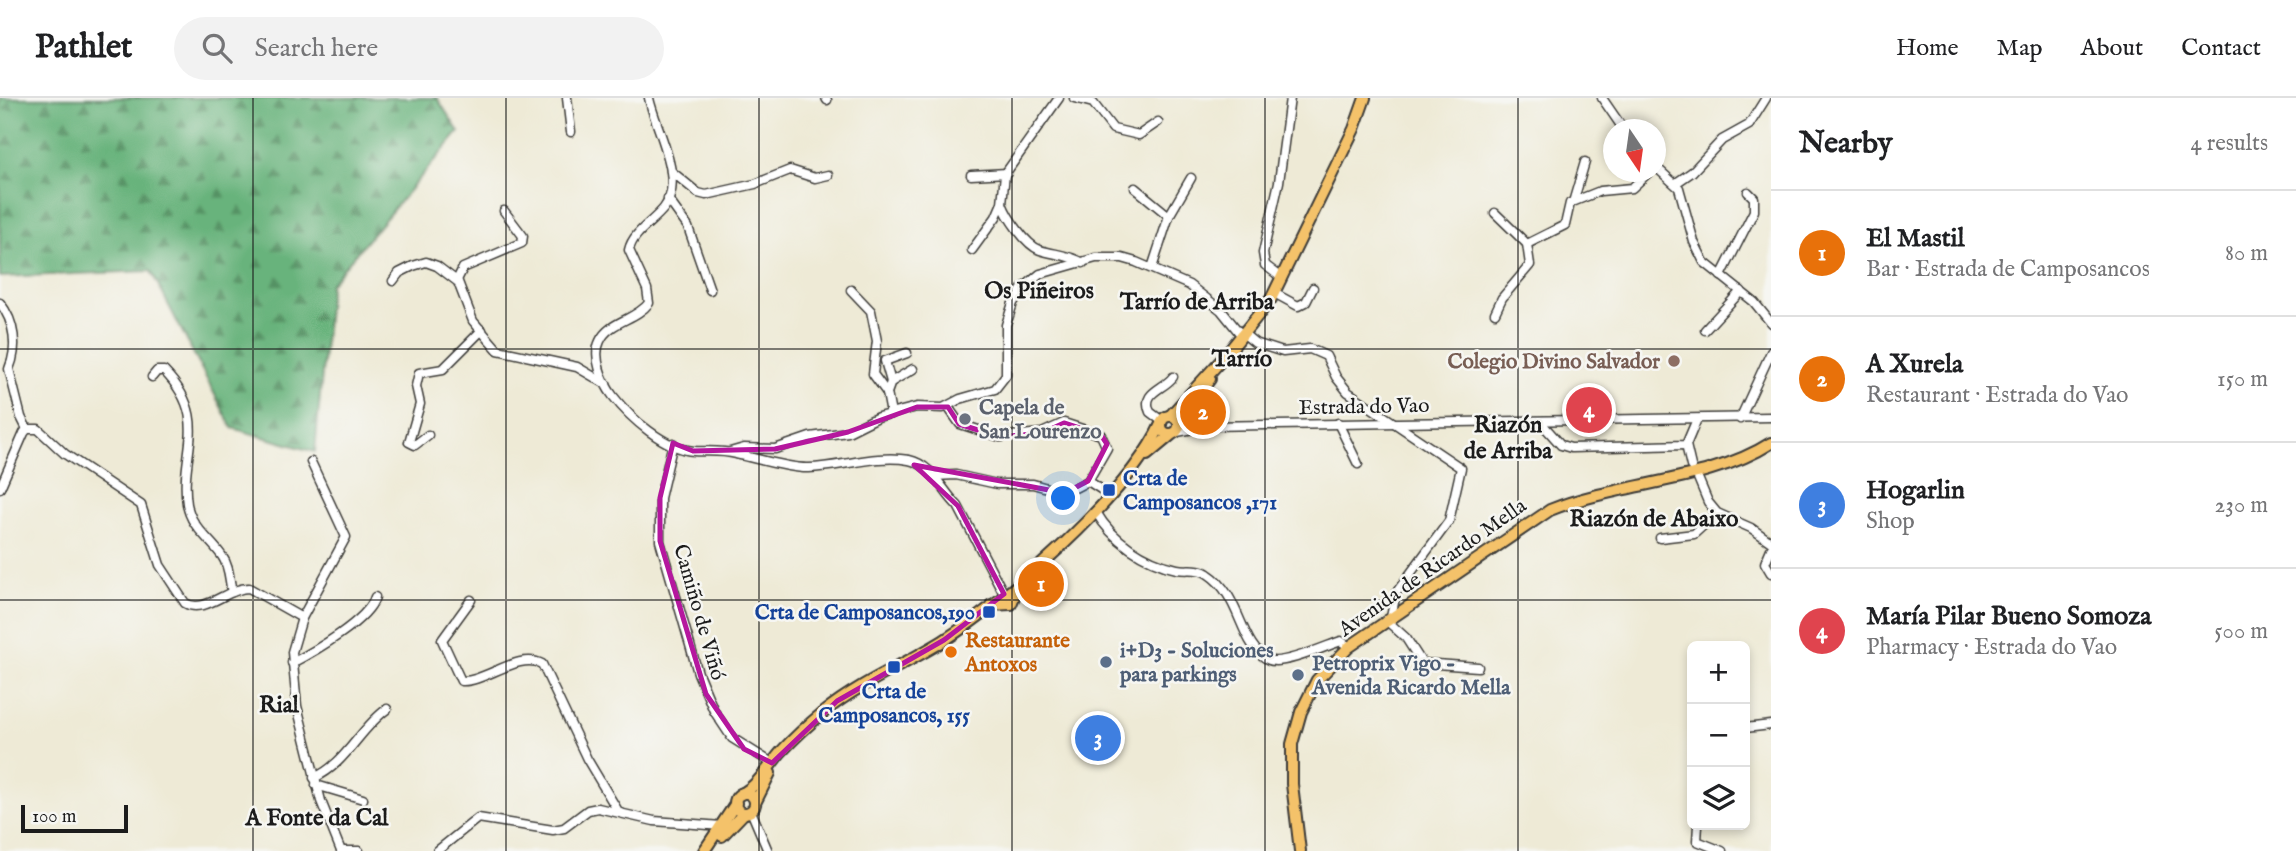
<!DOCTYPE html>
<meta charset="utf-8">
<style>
body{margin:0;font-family:"IM FELL English",serif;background:#f2f2f2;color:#202124}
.controls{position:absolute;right:21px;bottom:21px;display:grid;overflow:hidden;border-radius:10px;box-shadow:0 4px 10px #0003}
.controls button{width:63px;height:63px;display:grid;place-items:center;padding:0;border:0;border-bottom:2px solid #e0e0e0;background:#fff;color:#202124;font:35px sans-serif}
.compass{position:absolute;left:1603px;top:21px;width:63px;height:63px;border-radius:50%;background:#fff;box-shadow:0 4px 10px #0003;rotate:167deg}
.scale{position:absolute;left:21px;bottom:18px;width:107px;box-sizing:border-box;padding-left:7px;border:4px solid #1c1c1c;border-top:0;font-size:19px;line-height:24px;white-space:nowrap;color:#1c1c1c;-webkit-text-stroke:5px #f6f6f2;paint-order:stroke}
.you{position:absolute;left:1064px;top:401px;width:24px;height:24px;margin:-18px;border:5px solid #fff;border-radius:50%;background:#1a73e8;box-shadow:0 0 0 10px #1a73e833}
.badge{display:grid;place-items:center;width:46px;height:46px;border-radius:50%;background:#b5179e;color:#fff;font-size:23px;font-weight:700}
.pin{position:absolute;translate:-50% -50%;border:4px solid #fff;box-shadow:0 2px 7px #0006}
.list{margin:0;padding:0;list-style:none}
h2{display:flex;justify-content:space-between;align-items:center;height:91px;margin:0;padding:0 28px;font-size:30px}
h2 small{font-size:23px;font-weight:400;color:#757577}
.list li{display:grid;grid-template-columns:46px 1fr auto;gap:21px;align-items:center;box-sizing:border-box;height:126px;padding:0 28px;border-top:2px solid #e0e0e0}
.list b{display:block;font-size:26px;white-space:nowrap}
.list p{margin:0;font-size:23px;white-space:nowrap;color:#757577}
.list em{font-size:23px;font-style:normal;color:#757577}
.icon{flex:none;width:38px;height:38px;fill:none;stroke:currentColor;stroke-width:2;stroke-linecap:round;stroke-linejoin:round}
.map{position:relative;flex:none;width:1771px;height:753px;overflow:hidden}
header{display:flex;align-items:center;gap:42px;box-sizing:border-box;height:98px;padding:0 35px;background:#fff;border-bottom:2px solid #e0e0e0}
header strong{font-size:33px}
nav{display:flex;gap:38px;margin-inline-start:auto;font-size:24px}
.search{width:490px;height:63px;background:#f2f2f2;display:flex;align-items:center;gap:18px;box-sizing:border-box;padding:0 24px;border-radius:38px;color:#757577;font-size:26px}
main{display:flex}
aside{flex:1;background:#fff}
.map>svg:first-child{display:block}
.forest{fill:url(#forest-firs);stroke:#42684c;stroke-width:2}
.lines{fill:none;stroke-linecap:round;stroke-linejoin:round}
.minor-casing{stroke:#3c3b38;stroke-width:11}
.major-casing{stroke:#3c3b38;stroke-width:14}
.minor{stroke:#fff;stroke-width:8}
.major{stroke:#f4c26a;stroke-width:10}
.marked{fill:none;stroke:#b5179e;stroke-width:5;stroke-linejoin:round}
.grid{fill:none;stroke:#1c1c1c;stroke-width:2;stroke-opacity:0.55}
.education-dot{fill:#8d6e63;stroke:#f6f6f2;stroke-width:2.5}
.worship-dot{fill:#6b7280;stroke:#f6f6f2;stroke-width:2.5}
.transit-dot{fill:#1a4fb4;stroke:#f6f6f2;stroke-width:2.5}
.food-dot{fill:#e8710a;stroke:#f6f6f2;stroke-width:2.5}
.service-dot{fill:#5c6f8a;stroke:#f6f6f2;stroke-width:2.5}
.labels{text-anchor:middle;stroke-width:5;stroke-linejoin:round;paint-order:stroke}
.education-label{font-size:21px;font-weight:bold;fill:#785e54;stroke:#f6f6f2;text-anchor:end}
.street-label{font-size:21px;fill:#1c1c1c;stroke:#f6f6f2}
.worship-label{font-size:21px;font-weight:bold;fill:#5b616d;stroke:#f6f6f2;text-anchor:start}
.transit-label{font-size:21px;font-weight:bold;fill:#164399;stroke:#f6f6f2;text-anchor:start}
.food-label{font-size:21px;font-weight:bold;fill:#c56008;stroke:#f6f6f2;text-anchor:start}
.service-label{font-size:21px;font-weight:bold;fill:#4e5e75;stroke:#f6f6f2;text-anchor:start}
.neighbourhood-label{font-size:23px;font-weight:bold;fill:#1c1c1c;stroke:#f6f6f2}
</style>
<header>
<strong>Pathlet</strong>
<div class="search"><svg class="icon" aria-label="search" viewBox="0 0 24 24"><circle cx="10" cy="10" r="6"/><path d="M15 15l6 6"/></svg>Search here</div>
<nav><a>Home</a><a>Map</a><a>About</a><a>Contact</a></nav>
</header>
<main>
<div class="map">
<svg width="1771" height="753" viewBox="0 0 1771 753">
<defs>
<pattern id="forest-firs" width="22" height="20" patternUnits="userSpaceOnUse" patternTransform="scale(1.75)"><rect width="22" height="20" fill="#68b37b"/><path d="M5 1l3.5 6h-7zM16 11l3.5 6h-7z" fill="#559164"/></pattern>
</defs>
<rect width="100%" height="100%" fill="#f6f6f2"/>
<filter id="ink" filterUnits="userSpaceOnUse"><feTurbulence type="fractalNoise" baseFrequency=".0143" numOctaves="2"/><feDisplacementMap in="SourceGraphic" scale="14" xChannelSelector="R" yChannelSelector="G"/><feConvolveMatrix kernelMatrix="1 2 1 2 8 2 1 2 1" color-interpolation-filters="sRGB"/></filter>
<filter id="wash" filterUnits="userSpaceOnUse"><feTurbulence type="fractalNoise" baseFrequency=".00686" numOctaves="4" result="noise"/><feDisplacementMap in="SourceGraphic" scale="28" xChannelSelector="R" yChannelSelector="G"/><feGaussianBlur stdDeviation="1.57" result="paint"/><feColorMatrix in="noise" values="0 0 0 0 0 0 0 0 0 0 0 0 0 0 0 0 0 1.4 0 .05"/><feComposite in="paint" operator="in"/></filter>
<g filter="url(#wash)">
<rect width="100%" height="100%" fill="#eeead6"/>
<polygon class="forest" points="0,0 437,0 459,34 330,186 315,354 232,330 151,173 0,179"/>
</g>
<g filter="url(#ink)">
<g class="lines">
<g class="minor-casing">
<g id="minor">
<polyline points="567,0 571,34"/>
<path d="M649,0C655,30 686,81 664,110C653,124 633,134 629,152L647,191L649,205C636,222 609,223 600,243C592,259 603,285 613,298C630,320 665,351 694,353C709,354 721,352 736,356C755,360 791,371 809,370C841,369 877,356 909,362C933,367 942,393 958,408L1004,496"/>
<polyline points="826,0 827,2"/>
<path d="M1059,0L1005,76L1002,105C1007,119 1026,147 1040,152C1056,157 1067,156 1083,165"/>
<polyline points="1074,0 1093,5 1113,31 1139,37 1158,24"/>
<polyline points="1602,0 1624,32"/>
<polyline points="1656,69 1679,90 1694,144 1704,164 1754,204 1771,225"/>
<polyline points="671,73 698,95 706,97 755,86 790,72 815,80 828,77"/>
<polyline points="971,77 1007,75"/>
<polyline points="1676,85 1692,74 1722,42 1749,27 1766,0"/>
<polyline points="1135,90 1169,118"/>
<polyline points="668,101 688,129 710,192"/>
<polyline points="1574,101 1585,64"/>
<polyline points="1495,115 1527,146"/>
<polyline points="972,152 996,119 1002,105"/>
<polyline points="1152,170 1169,118 1191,80"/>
<polyline points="1721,178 1754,113 1754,100 1748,94"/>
<polyline points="1282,180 1265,167 1263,155 1279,84 1290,0"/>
<polyline points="457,182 463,170 522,145 523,138 504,113"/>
<polyline points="393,183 399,175 413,168 426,164 437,168 458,184 473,223 498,252 577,269 606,286"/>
<polyline points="851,192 871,213 877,243 873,276 887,295 891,316"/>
<polyline points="1274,195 1298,208 1306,204 1313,190"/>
<path d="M0,205C15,224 18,250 9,271L21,319L27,331"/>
<polyline points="1495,215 1502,200 1530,167 1527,146 1565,127 1570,105 1600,93 1632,90 1649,74"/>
<polyline points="1705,232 1741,193"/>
<polyline points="1244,236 1255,245 1283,254 1310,251 1326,258 1336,279 1348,294 1461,370 1449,423 1396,495 1391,519"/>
<path d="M152,279L157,273H164C212,322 179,354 187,406C191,430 209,439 222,458C230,469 229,482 232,494"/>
<polyline points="891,284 913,271"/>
<polyline points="887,295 891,284 885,263 907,255"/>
<polyline points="1740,321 1771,254"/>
<path d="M1162,323L1150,314C1141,294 1163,292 1173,279"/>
<polyline points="1544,323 1544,328 1561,347 1571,350 1686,347 1697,321"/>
<polyline points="1179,324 1203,326"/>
<polyline points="1338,325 1358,366"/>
<polyline points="1177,334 1209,328 1771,319"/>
<polyline points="428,337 415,347 409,344 420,306 416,288 419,275 443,271 482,232"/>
<polyline points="673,345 660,400 660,443 698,575 714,613 732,640 772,665"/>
<polyline points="1686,347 1691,368"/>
<polyline points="730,354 744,350 775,351 810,339 848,334 878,319 917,309 943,310 960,301 995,291 1006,277 1006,227 1013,205 1022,191 1040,176 1096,160 1122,160 1136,164 1189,187 1221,212 1242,238"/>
<polyline points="935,378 956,377 997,386 1033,386 1065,395 1088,383 1107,350 1101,337 1064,325 1042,335 1000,339 960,326 948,309"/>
<polyline points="1698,380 1708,404 1717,415 1751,430 1771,444"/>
<polyline points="1088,383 1110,397"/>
<path d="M0,390L24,335L27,331H38L65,356L141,407L160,467L185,505C205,517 228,489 249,490L302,520L292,554L297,608L321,703L341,753"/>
<path d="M1096,414C1112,442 1144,464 1177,471C1187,473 1199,469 1208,476C1242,498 1239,548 1269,562C1282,568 1326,548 1341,543L1349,549"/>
<polyline points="1660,440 1694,436 1717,415"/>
<polyline points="1771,451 1765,465 1771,475"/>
<path d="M471,502L442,542L461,583C484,585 519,553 542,566L587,661L618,713"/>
<polyline points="302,520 346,439 311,364"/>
<polyline points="1386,522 1406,540 1422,565 1478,569"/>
<path d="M292,565C313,554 369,522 375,499"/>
<polyline points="1745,630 1771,627"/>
<path d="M314,680C346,666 359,631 387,611"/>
<polyline points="316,687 363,701"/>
<polyline points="751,713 768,753"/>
<polyline points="1698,727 1697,743 1722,753"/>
<polyline points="341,753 359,753"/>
<polyline points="437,753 478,720 553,732 564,730 588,712 598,710 654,723 722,728"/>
</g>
</g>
<g class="major-casing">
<g id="major">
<circle cx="1170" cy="327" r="9"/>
<polyline points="1170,318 1226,257 1271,201 1354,31 1365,0"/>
<polyline points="1178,323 1210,281"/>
<polyline points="1147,357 1171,337"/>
<polyline points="991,507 1011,506 1020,484"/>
<circle cx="745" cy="705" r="10"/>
<path d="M741,696C758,688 768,669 781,654C794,640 809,626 824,614C860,585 904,567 943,543C1009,501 1129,396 1161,326"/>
<polyline points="755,705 770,675"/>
<polyline points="722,738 744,715"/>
<polyline points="704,753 736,705"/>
<path d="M1300,753L1292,686V646L1301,614L1317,582L1349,549L1550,412C1619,384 1709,385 1771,345"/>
</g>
</g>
<use href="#minor" class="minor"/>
<use href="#major" class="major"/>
</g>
</g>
<path class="marked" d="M917,309H948L959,326L1000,339L1042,335L1064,325L1101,337L1107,346L1088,383L1065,395L914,367L958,408L1004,496L944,542L837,603L772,665L744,651L706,596L660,443V400L673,345L693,353L775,351L848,334Z"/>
<path class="grid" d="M253,0V753M506,0V753M759,0V753M1012,0V753M1265,0V753M1518,0V753M0,251H1771M0,502H1771"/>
<circle class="education-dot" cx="1674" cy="263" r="7"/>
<circle class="worship-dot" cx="965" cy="321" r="7"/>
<g class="transit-dot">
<rect x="1102" y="385" width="14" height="14" rx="3.5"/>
<rect x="982" y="507" width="14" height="14" rx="3.5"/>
<rect x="887" y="562" width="14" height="14" rx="3.5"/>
</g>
<circle class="food-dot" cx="951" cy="554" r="7"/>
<g class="service-dot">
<circle cx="1106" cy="564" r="7"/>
<circle cx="1298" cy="577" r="7"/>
</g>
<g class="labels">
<g class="education-label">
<text x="1660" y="270">Colegio Divino Salvador</text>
</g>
<g class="street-label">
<text transform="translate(1364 308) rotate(-1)" y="7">Estrada do Vao</text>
<text transform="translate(1432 469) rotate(-35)" y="7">Avenida de Ricardo Mella</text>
<text transform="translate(700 514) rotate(74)" y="7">Camiño de Viñó</text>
</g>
<g class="worship-label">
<text x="979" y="316">Capela de<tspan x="979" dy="24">San Lourenzo</tspan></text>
</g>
<g class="transit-label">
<text x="1123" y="387">Crta de<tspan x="1123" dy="24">Camposancos ,171</tspan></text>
<text x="975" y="521" text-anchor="end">Crta de Camposancos,190</text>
<text x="894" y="600" text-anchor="middle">Crta de<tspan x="894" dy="24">Camposancos, 155</tspan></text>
</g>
<g class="food-label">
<text x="965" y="549">Restaurante<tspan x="965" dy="24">Antoxos</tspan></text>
</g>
<g class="service-label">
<text x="1120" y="559">i+D3 - Soluciones<tspan x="1120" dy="24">para parkings</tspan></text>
<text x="1312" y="572">Petroprix Vigo -<tspan x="1312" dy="24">Avenida Ricardo Mella</tspan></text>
</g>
<g class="neighbourhood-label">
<text x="1039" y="200">Os Piñeiros</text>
<text x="1197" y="211">Tarrío de Arriba</text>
<text x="1242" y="268">Tarrío</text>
<text x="1508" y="334">Riazón<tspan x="1508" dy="26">de Arriba</tspan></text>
<text x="1654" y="428">Riazón de Abaixo</text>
<text x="279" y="614">Rial</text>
<text x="317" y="727">A Fonte da Cal</text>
</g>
</g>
</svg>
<div class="controls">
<button>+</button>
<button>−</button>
<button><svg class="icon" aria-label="layers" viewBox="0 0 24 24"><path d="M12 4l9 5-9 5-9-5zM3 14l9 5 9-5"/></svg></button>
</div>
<svg class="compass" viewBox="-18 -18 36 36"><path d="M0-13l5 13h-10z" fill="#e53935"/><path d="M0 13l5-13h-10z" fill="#757577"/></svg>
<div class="scale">100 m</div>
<div class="you"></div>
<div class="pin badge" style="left:1041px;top:486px;background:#e8710a">1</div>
<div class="pin badge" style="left:1203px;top:314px;background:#e8710a">2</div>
<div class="pin badge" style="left:1098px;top:640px;background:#3f7fe0">3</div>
<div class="pin badge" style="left:1589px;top:312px;background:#e0444e">4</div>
</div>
<aside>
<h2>Nearby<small>4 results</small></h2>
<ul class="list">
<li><span class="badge" style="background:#e8710a">1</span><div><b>El Mastil</b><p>Bar · Estrada de Camposancos</p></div><em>80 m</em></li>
<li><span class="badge" style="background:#e8710a">2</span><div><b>A Xurela</b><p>Restaurant · Estrada do Vao</p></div><em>150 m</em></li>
<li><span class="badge" style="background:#3f7fe0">3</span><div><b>Hogarlin</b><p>Shop</p></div><em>230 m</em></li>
<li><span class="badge" style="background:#e0444e">4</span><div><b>María Pilar Bueno Somoza</b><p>Pharmacy · Estrada do Vao</p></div><em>500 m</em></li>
</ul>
</aside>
</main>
